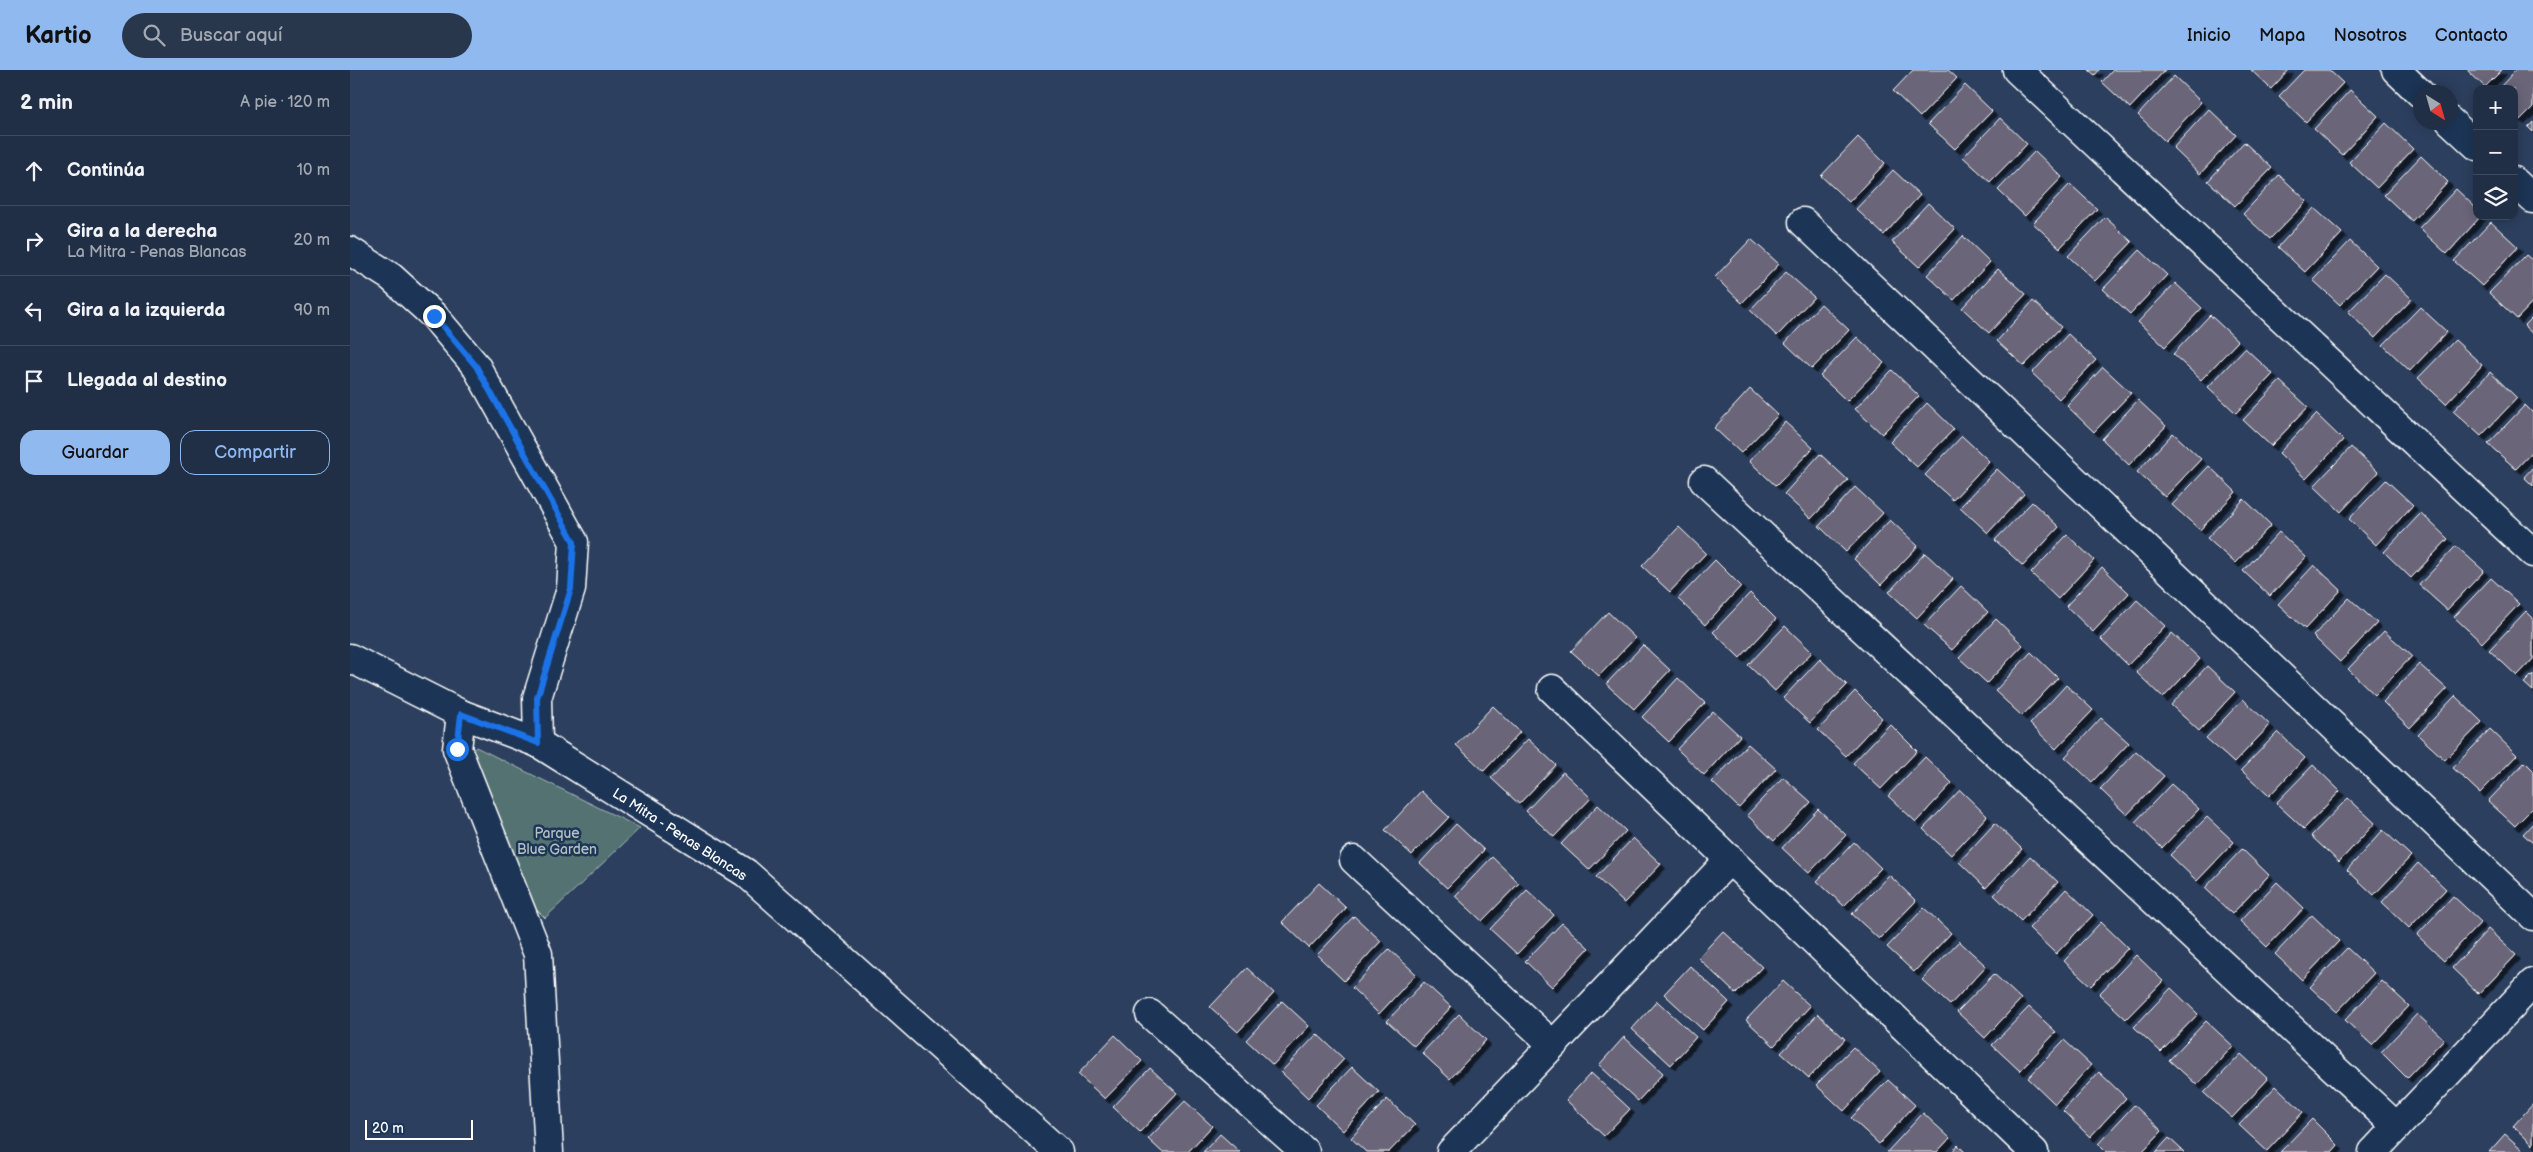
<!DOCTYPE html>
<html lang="es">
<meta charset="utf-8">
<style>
body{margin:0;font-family:"Balsamiq Sans",sans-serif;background:#29374d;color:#f1f3f6}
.controls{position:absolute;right:15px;top:15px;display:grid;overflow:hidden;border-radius:10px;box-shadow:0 2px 12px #0003}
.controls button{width:45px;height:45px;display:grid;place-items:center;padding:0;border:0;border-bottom:1px solid #3e4a5f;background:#212f46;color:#f1f3f6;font:25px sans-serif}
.compass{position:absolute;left:2063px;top:15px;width:45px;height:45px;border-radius:50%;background:#212f46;box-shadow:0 2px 12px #0003;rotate:143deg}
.scale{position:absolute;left:15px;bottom:12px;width:108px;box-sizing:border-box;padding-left:5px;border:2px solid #fff;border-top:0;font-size:14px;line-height:18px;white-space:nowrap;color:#fff;-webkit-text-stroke:4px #1d3557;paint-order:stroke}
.stop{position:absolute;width:15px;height:15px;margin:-11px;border:4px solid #1a73e8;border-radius:50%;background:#fff}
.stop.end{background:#1a73e8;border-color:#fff;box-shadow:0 1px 5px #0008}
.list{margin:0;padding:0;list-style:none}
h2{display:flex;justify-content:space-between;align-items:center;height:65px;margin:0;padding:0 20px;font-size:21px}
h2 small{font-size:16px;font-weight:400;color:#a2a9b3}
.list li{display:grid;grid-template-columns:32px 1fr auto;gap:15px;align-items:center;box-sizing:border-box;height:70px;padding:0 20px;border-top:1px solid #3e4a5f}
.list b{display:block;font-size:19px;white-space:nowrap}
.list p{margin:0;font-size:16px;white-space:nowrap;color:#a2a9b3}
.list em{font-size:16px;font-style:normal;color:#a2a9b3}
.actions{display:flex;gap:10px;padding:15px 20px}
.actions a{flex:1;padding:11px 0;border:1px solid #90b9f0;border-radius:15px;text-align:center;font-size:18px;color:#90b9f0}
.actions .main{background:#90b9f0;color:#111}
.icon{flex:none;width:28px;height:28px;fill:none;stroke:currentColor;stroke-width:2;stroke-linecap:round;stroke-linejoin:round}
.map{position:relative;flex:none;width:2183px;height:1082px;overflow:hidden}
header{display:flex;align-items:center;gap:30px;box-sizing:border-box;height:70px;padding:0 25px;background:#90b9f0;color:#111}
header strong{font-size:24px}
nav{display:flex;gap:28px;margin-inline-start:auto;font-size:18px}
.search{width:350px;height:45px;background:#29374d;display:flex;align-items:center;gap:12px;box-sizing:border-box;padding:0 18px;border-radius:28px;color:#a2a9b3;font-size:19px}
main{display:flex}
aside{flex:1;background:#212f46}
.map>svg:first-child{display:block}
.green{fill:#537271;stroke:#a9b8b8}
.building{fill:#6a6579;stroke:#fff;filter:url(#shadow)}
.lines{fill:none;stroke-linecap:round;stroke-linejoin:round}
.street-casing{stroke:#fff;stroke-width:31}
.street{stroke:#1d3557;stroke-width:28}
.route{stroke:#1a73e8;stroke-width:6}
.labels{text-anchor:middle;stroke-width:5;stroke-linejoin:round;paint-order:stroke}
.park-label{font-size:14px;fill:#b2c0bf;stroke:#1d3557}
.street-label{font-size:14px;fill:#fff;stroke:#1d3557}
</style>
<header>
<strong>Kartio</strong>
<div class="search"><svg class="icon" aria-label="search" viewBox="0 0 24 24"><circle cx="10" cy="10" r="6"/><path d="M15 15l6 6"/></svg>Buscar aquí</div>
<nav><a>Inicio</a><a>Mapa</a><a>Nosotros</a><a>Contacto</a></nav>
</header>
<main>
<aside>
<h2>2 min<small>A pie · 120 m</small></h2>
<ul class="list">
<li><svg class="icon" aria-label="ahead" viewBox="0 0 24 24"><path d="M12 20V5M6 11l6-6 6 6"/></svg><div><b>Continúa</b></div><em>10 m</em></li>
<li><svg class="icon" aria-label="right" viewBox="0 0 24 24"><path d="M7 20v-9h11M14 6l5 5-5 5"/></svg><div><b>Gira a la derecha</b><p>La Mitra - Penas Blancas</p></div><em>20 m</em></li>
<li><svg class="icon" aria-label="left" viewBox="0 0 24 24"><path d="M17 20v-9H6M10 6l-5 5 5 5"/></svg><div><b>Gira a la izquierda</b></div><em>90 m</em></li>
<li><svg class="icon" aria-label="arrive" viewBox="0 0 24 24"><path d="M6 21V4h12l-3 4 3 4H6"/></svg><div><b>Llegada al destino</b></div></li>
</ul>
<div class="actions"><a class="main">Guardar</a><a>Compartir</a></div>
</aside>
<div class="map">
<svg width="2183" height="1082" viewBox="0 0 2183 1082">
<defs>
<filter id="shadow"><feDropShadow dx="4.5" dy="4.5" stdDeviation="0" flood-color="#0009"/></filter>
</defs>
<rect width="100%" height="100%" fill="#2c3f5e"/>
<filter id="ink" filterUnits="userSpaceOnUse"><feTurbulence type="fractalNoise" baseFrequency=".02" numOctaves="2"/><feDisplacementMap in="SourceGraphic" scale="10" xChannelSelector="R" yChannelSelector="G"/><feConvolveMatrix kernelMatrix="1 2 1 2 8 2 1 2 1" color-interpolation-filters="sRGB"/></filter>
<g filter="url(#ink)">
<polygon class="green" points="126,677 290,758 195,848 184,837 118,686"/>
<g class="building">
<polygon points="1563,0 1598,0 1607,8 1570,47 1543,21"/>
<polygon points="1739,0 1749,0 1745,5"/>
<polygon points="1763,0 1815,0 1780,38 1752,12"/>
<polygon points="1901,0 1939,0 1921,19"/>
<polygon points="1954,0 1979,0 1993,13 1956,52 1929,26"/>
<polygon points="2117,0 2152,0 2135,17"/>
<polygon points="2166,0 2183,0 2183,37 2170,50 2164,45 2164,19 2148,19"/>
<polygon points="1824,6 1851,32 1815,71 1788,45"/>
<polygon points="1615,15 1642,41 1605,79 1578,54"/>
<polygon points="2000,20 2028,46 1992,85 1964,59"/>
<polygon points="1859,39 1886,65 1850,104 1823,78"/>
<polygon points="1650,48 1677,74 1640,112 1613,87"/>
<polygon points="2183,52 2183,62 2178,57"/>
<polygon points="2036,53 2063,79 2027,118 1999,92"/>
<polygon points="1508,67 1535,93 1499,132 1471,106"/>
<polygon points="1894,72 1922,98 1885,136 1858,111"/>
<polygon points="1685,81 1712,107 1675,146 1648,120"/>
<polygon points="2071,86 2098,112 2062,151 2034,125"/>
<polygon points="1543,100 1570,125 1534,165 1506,139"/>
<polygon points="1929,105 1957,131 1920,169 1893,144"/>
<polygon points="1720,114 1747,139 1710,178 1683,153"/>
<polygon points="2106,119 2127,139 2127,146 2131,146 2097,184 2069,158"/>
<polygon points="1578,133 1605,159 1569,197 1542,172"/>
<polygon points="1964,138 1992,163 1955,202 1928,177"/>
<polygon points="1755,147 1782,172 1745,211 1718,186"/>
<polygon points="2141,152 2168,177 2132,216 2104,191"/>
<polygon points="1613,166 1640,192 1604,230 1577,205"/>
<polygon points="1401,169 1429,194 1392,233 1365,207"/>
<polygon points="2000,171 2027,196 1990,235 1963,210"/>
<polygon points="1790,180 1817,205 1780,244 1753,219"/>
<polygon points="2176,185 2183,191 2183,232 2167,249 2139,223"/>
<polygon points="1648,199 1676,224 1639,263 1612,238"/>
<polygon points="1436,202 1464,227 1427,266 1400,240"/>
<polygon points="2035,204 2062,229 2025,268 1998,242"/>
<polygon points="1825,213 1852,238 1815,277 1788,252"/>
<polygon points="1683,231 1711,257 1674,296 1647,271"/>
<polygon points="1471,234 1499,260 1462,299 1435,273"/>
<polygon points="2070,237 2097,262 2060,301 2033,275"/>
<polygon points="1860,245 1888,271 1851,310 1823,284"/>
<polygon points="2183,247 2183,264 2174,256"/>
<polygon points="1718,264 1746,290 1709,329 1682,303"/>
<polygon points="1507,267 1534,293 1497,331 1470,306"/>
<polygon points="2105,270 2132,295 2096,334 2068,308"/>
<polygon points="1895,278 1923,304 1886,343 1858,317"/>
<polygon points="1753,297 1781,323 1744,362 1717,336"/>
<polygon points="1542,300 1569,326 1532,364 1505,339"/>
<polygon points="2140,302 2167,328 2131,366 2103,341"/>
<polygon points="1930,311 1958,337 1921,376 1893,350"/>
<polygon points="1400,319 1428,345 1391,383 1364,358"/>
<polygon points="1788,330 1816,356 1779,395 1752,369"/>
<polygon points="1577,333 1604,359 1567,397 1540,372"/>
<polygon points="2175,335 2183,343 2183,381 2166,399 2138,374"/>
<polygon points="1966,344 1993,370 1956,409 1929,383"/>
<polygon points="1435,352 1463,378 1426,416 1399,391"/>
<polygon points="1823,363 1851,389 1815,427 1787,402"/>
<polygon points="1612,366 1639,391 1603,430 1575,405"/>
<polygon points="2001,377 2028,402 1991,442 1964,416"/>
<polygon points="1470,384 1498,410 1461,449 1434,424"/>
<polygon points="1859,396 1886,422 1850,460 1822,435"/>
<polygon points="2183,397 2183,416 2174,407"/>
<polygon points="1647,399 1674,424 1638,463 1610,437"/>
<polygon points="2036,410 2063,435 2026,475 1999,449"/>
<polygon points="1505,417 1533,443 1496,482 1469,456"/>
<polygon points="1894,429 1921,455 1885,493 1857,468"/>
<polygon points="1682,432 1709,457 1673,496 1645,470"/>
<polygon points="2071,443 2098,469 2061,508 2034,482"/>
<polygon points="1540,450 1568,476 1531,515 1504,489"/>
<polygon points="1329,457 1356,483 1320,522 1292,496"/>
<polygon points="1929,462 1956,487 1920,526 1893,501"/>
<polygon points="1717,465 1744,490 1708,529 1681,503"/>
<polygon points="2106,476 2134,501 2097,540 2069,515"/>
<polygon points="1575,483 1603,509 1567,548 1539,522"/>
<polygon points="1365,490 1391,516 1355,555 1328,529"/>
<polygon points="1964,495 1991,520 1955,559 1928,534"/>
<polygon points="1752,497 1779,523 1743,562 1716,536"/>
<polygon points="2141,508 2169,534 2132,573 2104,547"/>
<polygon points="1611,516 1638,542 1602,580 1574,555"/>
<polygon points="1400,523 1426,549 1390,588 1363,562"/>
<polygon points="1999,528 2027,553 1990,592 1963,566"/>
<polygon points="1787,530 1815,556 1778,595 1751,569"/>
<polygon points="2176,541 2183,548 2183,589 2167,606 2139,580"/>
<polygon points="1258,542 1285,568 1249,606 1221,581"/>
<polygon points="1646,549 1673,575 1637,613 1609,588"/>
<polygon points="1435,556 1462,582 1425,621 1398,595"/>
<polygon points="2034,561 2062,586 2025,625 1998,599"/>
<polygon points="1822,563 1850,589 1813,628 1786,602"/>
<polygon points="1293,575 1320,600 1284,639 1256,614"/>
<polygon points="1681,582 1708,608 1672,646 1645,621"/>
<polygon points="1470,589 1497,615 1460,653 1433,628"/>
<polygon points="2069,594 2097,619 2060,658 2033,632"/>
<polygon points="1857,596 1885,622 1849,661 1821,635"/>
<polygon points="2183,604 2183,621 2174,613"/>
<polygon points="1328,608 1355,633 1319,672 1292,647"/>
<polygon points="1716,615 1743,640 1706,679 1680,654"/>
<polygon points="1505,621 1532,648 1496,686 1468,660"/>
<polygon points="2105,626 2132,652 2095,690 2068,665"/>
<polygon points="1893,629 1920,655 1884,693 1856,668"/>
<polygon points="1143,636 1170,662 1134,701 1106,675"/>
<polygon points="1363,641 1390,666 1354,705 1327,679"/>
<polygon points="1751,648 1779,673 1742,712 1715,687"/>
<polygon points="1540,654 1567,681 1531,719 1503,693"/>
<polygon points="2140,659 2167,685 2130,723 2103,698"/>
<polygon points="1928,662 1955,688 1919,726 1891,700"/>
<polygon points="1178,669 1206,695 1169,734 1141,708"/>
<polygon points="1398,674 1426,699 1389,738 1362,712"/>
<polygon points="1786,681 1814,706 1777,745 1750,719"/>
<polygon points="1575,687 1602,713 1566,752 1538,726"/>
<polygon points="2175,692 2183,700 2183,738 2165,756 2138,731"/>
<polygon points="1963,695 1990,721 1954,759 1926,733"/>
<polygon points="1213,702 1241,728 1204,767 1176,741"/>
<polygon points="1433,707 1461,732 1424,771 1397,745"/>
<polygon points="1821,714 1849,739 1812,778 1785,752"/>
<polygon points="1610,720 1637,746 1601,785 1573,759"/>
<polygon points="1071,721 1099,747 1062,785 1035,760"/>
<polygon points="1998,728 2025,753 1989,792 1961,766"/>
<polygon points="1248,735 1276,761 1239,800 1211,774"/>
<polygon points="1468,739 1496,765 1459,803 1432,778"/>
<polygon points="1857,747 1884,772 1847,811 1820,785"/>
<polygon points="1645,753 1672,779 1636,818 1609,792"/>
<polygon points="2183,753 2183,773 2173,764"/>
<polygon points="1106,754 1134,780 1097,818 1070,793"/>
<polygon points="2033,760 2061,786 2024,825 1997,800"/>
<polygon points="1283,768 1311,794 1274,833 1246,807"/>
<polygon points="1504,772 1531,798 1494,836 1467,811"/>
<polygon points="1892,779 1919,805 1882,844 1855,818"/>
<polygon points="1680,786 1708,812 1671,851 1644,825"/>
<polygon points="1142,787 1169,813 1132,851 1105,826"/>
<polygon points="2068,793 2096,819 2059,858 2032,832"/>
<polygon points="1539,805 1566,831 1529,869 1502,844"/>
<polygon points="1927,812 1954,838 1917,877 1890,851"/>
<polygon points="969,813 996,838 959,878 932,852"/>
<polygon points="1716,819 1743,845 1706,884 1679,858"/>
<polygon points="1177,820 1204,845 1167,884 1140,859"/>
<polygon points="2103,826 2131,852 2094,891 2067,865"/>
<polygon points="1574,838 1601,863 1564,902 1537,877"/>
<polygon points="1962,845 1989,871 1952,910 1925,884"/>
<polygon points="1004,846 1031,871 994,911 967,885"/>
<polygon points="1751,852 1778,878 1741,916 1714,891"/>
<polygon points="1212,853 1239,878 1202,917 1175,891"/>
<polygon points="2138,859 2166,885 2129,924 2102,898"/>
<polygon points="1373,861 1412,897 1386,924 1348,888"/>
<polygon points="1609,871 1636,896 1600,935 1572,910"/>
<polygon points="1997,878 2024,903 1987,942 1960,917"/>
<polygon points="1039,879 1066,904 1029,944 1002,918"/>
<polygon points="1786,885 1813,911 1776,949 1749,924"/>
<polygon points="1340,896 1379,932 1353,960 1314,924"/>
<polygon points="897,898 924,923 888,962 860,937"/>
<polygon points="1644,904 1671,929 1635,968 1607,942"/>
<polygon points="1433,911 1460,936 1424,976 1396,950"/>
<polygon points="2032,911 2059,936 2022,975 1995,950"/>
<polygon points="1074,912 1101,937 1064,976 1037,951"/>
<polygon points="1821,918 1848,944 1811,982 1784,957"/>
<polygon points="932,931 959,956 923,995 896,970"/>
<polygon points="1307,931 1346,967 1321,995 1282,959"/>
<polygon points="1679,937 1706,962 1670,1001 1642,975"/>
<polygon points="1109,944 1136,970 1100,1009 1072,983"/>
<polygon points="1468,944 1495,969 1459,1008 1431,983"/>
<polygon points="2067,944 2094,969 2057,1008 2031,982"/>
<polygon points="1856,951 1883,976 1847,1015 1819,990"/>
<polygon points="967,964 994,989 958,1028 931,1002"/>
<polygon points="765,965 792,991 755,1029 728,1004"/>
<polygon points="1274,967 1313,1003 1288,1031 1249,995"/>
<polygon points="1714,970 1741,995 1705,1034 1678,1008"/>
<polygon points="1503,977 1530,1002 1494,1041 1466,1015"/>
<polygon points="1891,984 1918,1009 1882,1048 1854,1023"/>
<polygon points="1002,997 1029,1022 993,1061 966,1035"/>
<polygon points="800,998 827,1023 790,1062 763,1037"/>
<polygon points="1749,1002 1776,1028 1740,1067 1713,1041"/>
<polygon points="1241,1003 1280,1039 1254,1066 1216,1030"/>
<polygon points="1538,1010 1565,1035 1529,1074 1501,1048"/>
<polygon points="1926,1016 1953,1042 1917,1081 1889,1055"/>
<polygon points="1037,1029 1065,1055 1039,1082 1016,1082 1001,1068"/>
<polygon points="835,1031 862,1056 838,1082 812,1082 798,1069"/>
<polygon points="2183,1034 2183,1075 2163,1056"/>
<polygon points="1784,1035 1812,1061 1792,1082 1756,1082 1748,1074"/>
<polygon points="1573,1043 1600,1068 1587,1082 1537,1082"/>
<polygon points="1962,1049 1988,1075 1982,1082 1930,1082"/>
<polygon points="870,1064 890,1082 853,1082"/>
<polygon points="2155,1064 2175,1082 2139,1082"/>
<polygon points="1819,1068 1834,1082 1806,1082"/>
<polygon points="1608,1075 1615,1082 1602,1082"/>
</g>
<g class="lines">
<g class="street-casing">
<g id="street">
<polyline points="1667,0 2183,483"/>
<polyline points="2046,0 2070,23"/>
<polyline points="2100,51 2127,76"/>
<polyline points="2164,111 2183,129"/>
<polyline points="1453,152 2183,846"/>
<polyline points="0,181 41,207 84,246 126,296 224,472 221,519 187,628 188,673"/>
<polyline points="1354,411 2047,1057"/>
<polyline points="0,588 111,644 188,673 396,803 709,1082"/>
<polyline points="1202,619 1684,1082"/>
<polyline points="111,644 107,679 188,884 199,1082"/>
<polyline points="1004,790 1203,975"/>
<polyline points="800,944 955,1082"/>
<polyline points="1101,1082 1380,789"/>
<polyline points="2023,1082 2183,913"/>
</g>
</g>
<use href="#street" class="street"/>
</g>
</g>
<g class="lines" filter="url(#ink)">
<polyline class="route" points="84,246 126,296 224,472 221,519 187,628 188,673 111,644 107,679"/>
</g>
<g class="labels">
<g class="park-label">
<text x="207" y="768">Parque<tspan x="207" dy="16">Blue Garden</tspan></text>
</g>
<g class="street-label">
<text transform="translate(330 764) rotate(33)" y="5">La Mitra - Penas Blancas</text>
</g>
</g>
</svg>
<div class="controls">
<button>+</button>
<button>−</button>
<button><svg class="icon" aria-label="layers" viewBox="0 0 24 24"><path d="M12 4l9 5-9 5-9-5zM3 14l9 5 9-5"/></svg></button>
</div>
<svg class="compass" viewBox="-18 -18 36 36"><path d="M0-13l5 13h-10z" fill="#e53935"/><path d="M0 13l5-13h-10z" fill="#a2a9b3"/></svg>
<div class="scale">20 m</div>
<div class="stop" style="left:107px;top:679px"></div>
<div class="stop end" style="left:84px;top:246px"></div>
</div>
</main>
